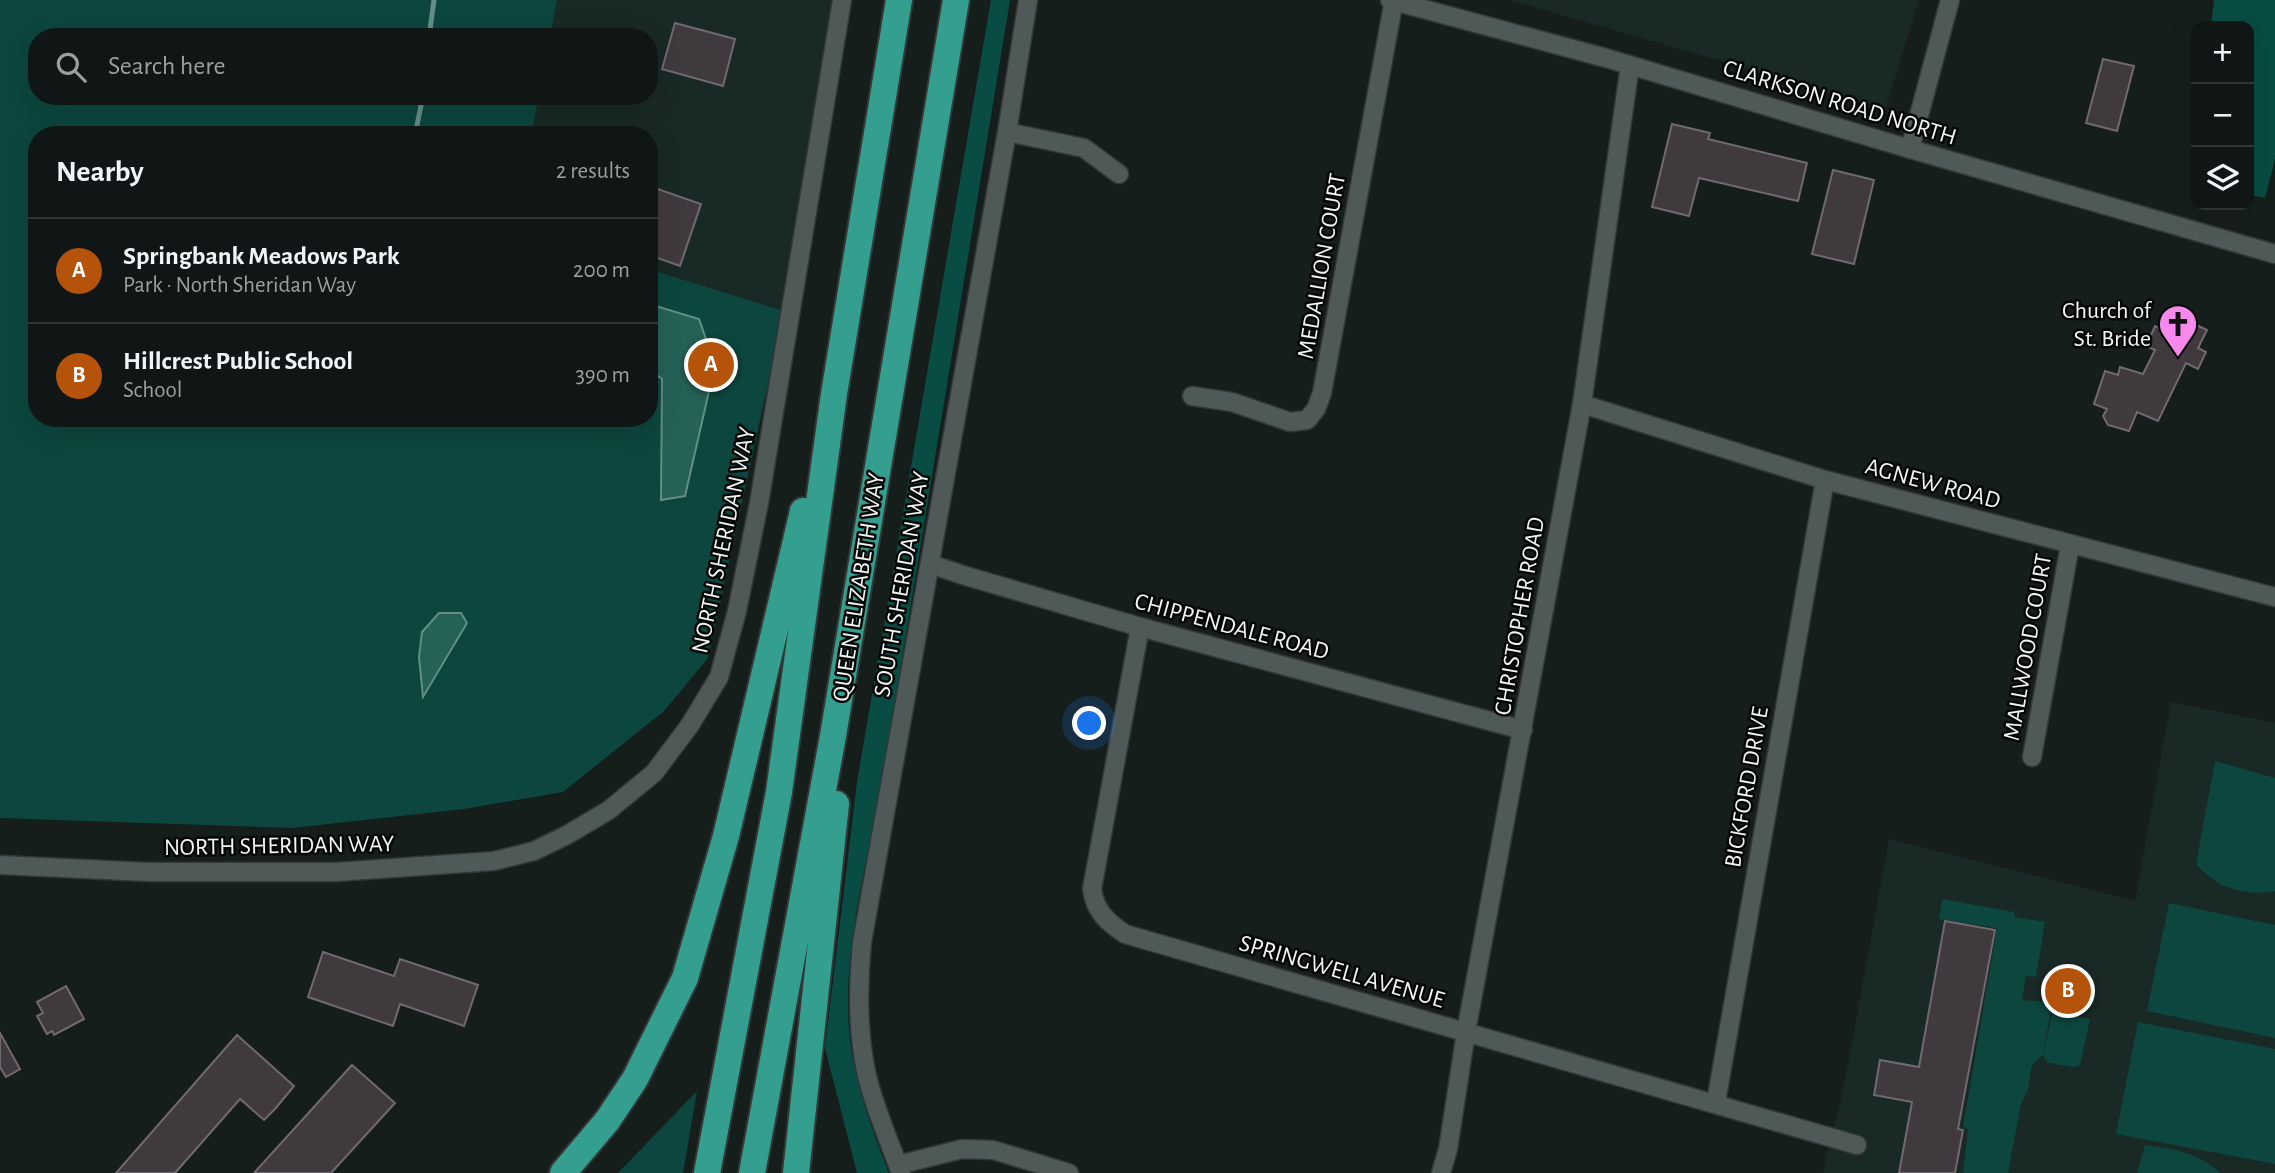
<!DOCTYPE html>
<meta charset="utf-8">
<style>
body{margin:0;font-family:"Alegreya Sans",sans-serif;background:#1e2322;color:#f1f3f6}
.controls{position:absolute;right:21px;top:21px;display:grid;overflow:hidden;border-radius:14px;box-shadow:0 7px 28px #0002}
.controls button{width:63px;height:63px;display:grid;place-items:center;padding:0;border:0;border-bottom:2px solid #303534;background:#101615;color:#f1f3f6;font:35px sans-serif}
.you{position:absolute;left:1090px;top:724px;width:24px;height:24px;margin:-18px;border:5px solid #fff;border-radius:50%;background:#1a73e8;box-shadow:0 0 0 10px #1a73e833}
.badge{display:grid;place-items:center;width:46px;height:46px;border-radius:50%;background:#b45309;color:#fff;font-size:23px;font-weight:700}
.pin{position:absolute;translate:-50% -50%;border:4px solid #fff;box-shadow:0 2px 7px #0006}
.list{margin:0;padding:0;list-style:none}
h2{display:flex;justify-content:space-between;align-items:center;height:91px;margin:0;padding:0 28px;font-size:30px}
h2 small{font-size:23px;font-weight:400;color:#9c9fa0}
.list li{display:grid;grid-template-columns:46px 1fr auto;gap:21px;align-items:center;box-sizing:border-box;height:105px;padding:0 28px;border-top:2px solid #303534}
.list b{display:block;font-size:26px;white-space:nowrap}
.list p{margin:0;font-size:23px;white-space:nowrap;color:#9c9fa0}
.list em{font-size:23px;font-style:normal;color:#9c9fa0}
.icon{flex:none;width:38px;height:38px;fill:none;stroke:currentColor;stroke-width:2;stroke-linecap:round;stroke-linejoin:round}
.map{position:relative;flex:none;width:2275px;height:1173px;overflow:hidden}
.search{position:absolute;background:#101615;box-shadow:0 7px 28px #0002;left:28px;top:28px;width:630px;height:77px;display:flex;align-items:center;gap:18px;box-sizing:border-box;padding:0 24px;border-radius:28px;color:#9c9fa0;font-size:26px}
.panel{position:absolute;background:#101615;box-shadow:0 7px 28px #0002;left:28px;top:126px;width:630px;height:301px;border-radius:28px}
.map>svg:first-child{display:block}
.built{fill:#192926}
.green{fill:#0c463e}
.forest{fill:#094c43}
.water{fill:#256157;stroke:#628e86;stroke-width:2}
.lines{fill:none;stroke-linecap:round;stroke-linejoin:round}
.stream{stroke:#628e86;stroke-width:5}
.building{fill:#403a3f;stroke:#70696f;stroke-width:2}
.minor-casing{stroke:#333837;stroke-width:21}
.highway-casing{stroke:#333837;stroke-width:30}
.minor{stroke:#4f5957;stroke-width:18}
.highway{stroke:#359f8f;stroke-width:26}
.labels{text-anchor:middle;stroke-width:5;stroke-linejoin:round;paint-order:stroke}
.street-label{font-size:24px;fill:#f1f6f5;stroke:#050707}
.poi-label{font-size:24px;fill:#f1f6f5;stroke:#050707;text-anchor:end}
</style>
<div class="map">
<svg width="2275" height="1173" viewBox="0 0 2275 1173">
<rect width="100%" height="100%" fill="#161e1c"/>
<g class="built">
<polygon points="557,0 844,0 784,311 649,269 649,135 531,135 539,96 649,96 649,37 550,37"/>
<polygon points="1509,0 1919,0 1886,108"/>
<polygon points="2171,702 2275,723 2275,1173 1823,1173 1845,1081 1889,839 2135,901"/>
</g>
<g class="green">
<polygon points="0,0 557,0 550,37 37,37 37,96 539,96 531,135 37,135 37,418 649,418 649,269 784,311 708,658 664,711 563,792 464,809 292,828 0,818"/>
<path d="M2215,761L2275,778V891C2243,897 2217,888 2196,864Z"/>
<polygon points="1942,899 2014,912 2015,917 2045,922 2036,977 2026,976 2022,1000 2047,1002 2051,1010 2043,1054 2052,1015 2056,1011 2090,1019 2081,1062 2079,1066 2073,1067 2048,1063 2043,1055 2032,1065 2028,1089 2021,1104 2008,1173 1963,1173 1968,1129 1963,1127 1997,928 1939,919"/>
<polygon points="2169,903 2275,925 2275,1038 2147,1011"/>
<polygon points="2138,1022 2275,1049 2275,1164 2116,1134"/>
<polygon points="697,1091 683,1173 618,1173"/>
<path d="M2145,1145C2172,1148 2200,1153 2220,1173H2137Z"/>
</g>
<g class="forest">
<path d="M991,0H1010L880,793C865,870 843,950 849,1030C853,1079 871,1127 889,1173H857L825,1048L857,782Z"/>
<polygon points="2214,0 2275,0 2275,159 2265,198 2249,195 2249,26 2211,26"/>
</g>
<g class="water">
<polygon points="649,304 699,319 715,365 685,496 661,500 662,379 649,369"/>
<polygon points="439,613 461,613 467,623 423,697 419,657 422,632"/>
</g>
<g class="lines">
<g class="stream">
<polyline points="429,37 434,0"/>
<polyline points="415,135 423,96"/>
</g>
</g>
<g class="building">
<polygon points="675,23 735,39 723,86 662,69"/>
<polygon points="2103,59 2134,66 2117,131 2086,123"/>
<polygon points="1672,124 1710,133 1708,139 1807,163 1798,201 1699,178 1689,216 1652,207"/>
<polygon points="1833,170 1874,180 1854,264 1812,254"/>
<polygon points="649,186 701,204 680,266 649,255"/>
<polygon points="2169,312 2207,330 2198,348 2206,352 2198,369 2186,363 2158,421 2137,412 2129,431 2108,425 2103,416 2107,409 2094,404 2105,371 2118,375 2120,367 2143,374 2155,350 2146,346 2155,326 2161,329"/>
<polygon points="1945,921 1995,930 1958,1129 1963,1130 1955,1173 1899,1173 1912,1102 1874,1095 1880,1060 1919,1067"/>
<polygon points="323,952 394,976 400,959 478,985 464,1026 400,1004 393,1026 308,997"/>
<polygon points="66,986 84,1019 54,1035 52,1031 47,1034 37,1016 43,1013 37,1002"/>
<polygon points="0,1033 20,1069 6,1077 0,1067"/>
<polygon points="237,1035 294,1086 275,1109 264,1120 240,1099 175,1173 116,1173"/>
<polygon points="352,1065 395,1103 331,1173 254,1173"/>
</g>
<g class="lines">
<g class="minor-casing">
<g id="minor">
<polyline points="1390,0 1606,58 1910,149 2275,254"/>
<polyline points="1007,132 1084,148 1119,174"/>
<polyline points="1910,149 1950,0"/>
<polyline points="1192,396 1232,402 1290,422 1307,420 1316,409 1322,393 1394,0"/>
<polyline points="1582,404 1825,480 2275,597"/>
<polyline points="930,564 966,576 1140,627 1523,730"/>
<path d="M1140,627L1092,889C1095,911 1107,922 1125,934L1857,1145"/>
<polyline points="2032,757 2070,545"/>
<polyline points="0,865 148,872 336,872 494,861 534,851 567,835 609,810 654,773 690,725 719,677 737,611 759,503 842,0"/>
<polyline points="1716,1102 1825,480"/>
<polyline points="898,1165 962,1149 993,1150 1069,1173"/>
<path d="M901,1173C889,1141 875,1109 867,1076C857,1031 858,987 862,942L1007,132L1028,0"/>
<polyline points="1441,1173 1448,1149 1466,1032 1582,404 1630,65"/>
</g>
</g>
<g class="highway-casing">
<g id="highway">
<polyline points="563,1173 607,1121 635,1079 685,978 726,836 803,511"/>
<polyline points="707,1173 779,792 834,394 899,0"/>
<polyline points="752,1173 833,736 956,0"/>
<polyline points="796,1173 836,804"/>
</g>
</g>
<use href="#minor" class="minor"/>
<use href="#highway" class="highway"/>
</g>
<defs>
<g id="church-pin" transform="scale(2.0125)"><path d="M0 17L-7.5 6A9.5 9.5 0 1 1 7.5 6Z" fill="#f788ec" stroke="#050707"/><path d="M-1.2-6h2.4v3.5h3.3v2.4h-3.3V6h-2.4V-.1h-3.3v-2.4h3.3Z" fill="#111"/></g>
</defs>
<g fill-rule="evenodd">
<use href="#church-pin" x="2178" y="324"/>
</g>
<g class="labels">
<g class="street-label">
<text transform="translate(1840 102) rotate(17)" y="8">CLARKSON ROAD NORTH</text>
<text transform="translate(1321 266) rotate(-80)" y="8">MEDALLION COURT</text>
<text transform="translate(1933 483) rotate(15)" y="8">AGNEW ROAD</text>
<text transform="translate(723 540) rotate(-78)" y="8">NORTH SHERIDAN WAY</text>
<text transform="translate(901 584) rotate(-80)" y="8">SOUTH SHERIDAN WAY</text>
<text transform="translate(858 587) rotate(-81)" y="8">QUEEN ELIZABETH WAY</text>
<text transform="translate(1519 616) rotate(-80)" y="8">CHRISTOPHER ROAD</text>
<text transform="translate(1232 626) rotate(15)" y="8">CHIPPENDALE ROAD</text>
<text transform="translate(2027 647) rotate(-80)" y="8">MALLWOOD COURT</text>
<text transform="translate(1746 787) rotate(-80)" y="8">BICKFORD DRIVE</text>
<text transform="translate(279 845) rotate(-1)" y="8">NORTH SHERIDAN WAY</text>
<text transform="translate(1342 971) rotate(16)" y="8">SPRINGWELL AVENUE</text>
</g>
<g class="poi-label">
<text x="2151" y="318">Church of<tspan x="2151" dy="28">St. Bride</tspan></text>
</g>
</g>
</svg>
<div class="controls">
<button>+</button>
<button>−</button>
<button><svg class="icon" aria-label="layers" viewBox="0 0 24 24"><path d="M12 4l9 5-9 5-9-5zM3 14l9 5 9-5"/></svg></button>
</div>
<div class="you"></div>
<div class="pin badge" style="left:711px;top:365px">A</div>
<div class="pin badge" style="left:2068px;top:991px">B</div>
<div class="search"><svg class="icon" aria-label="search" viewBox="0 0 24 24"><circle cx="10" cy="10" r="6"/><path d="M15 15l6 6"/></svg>Search here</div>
<section class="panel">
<h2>Nearby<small>2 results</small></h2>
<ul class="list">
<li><span class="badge">A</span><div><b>Springbank Meadows Park</b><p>Park · North Sheridan Way</p></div><em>200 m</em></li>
<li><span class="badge">B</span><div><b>Hillcrest Public School</b><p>School</p></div><em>390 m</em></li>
</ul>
</section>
</div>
